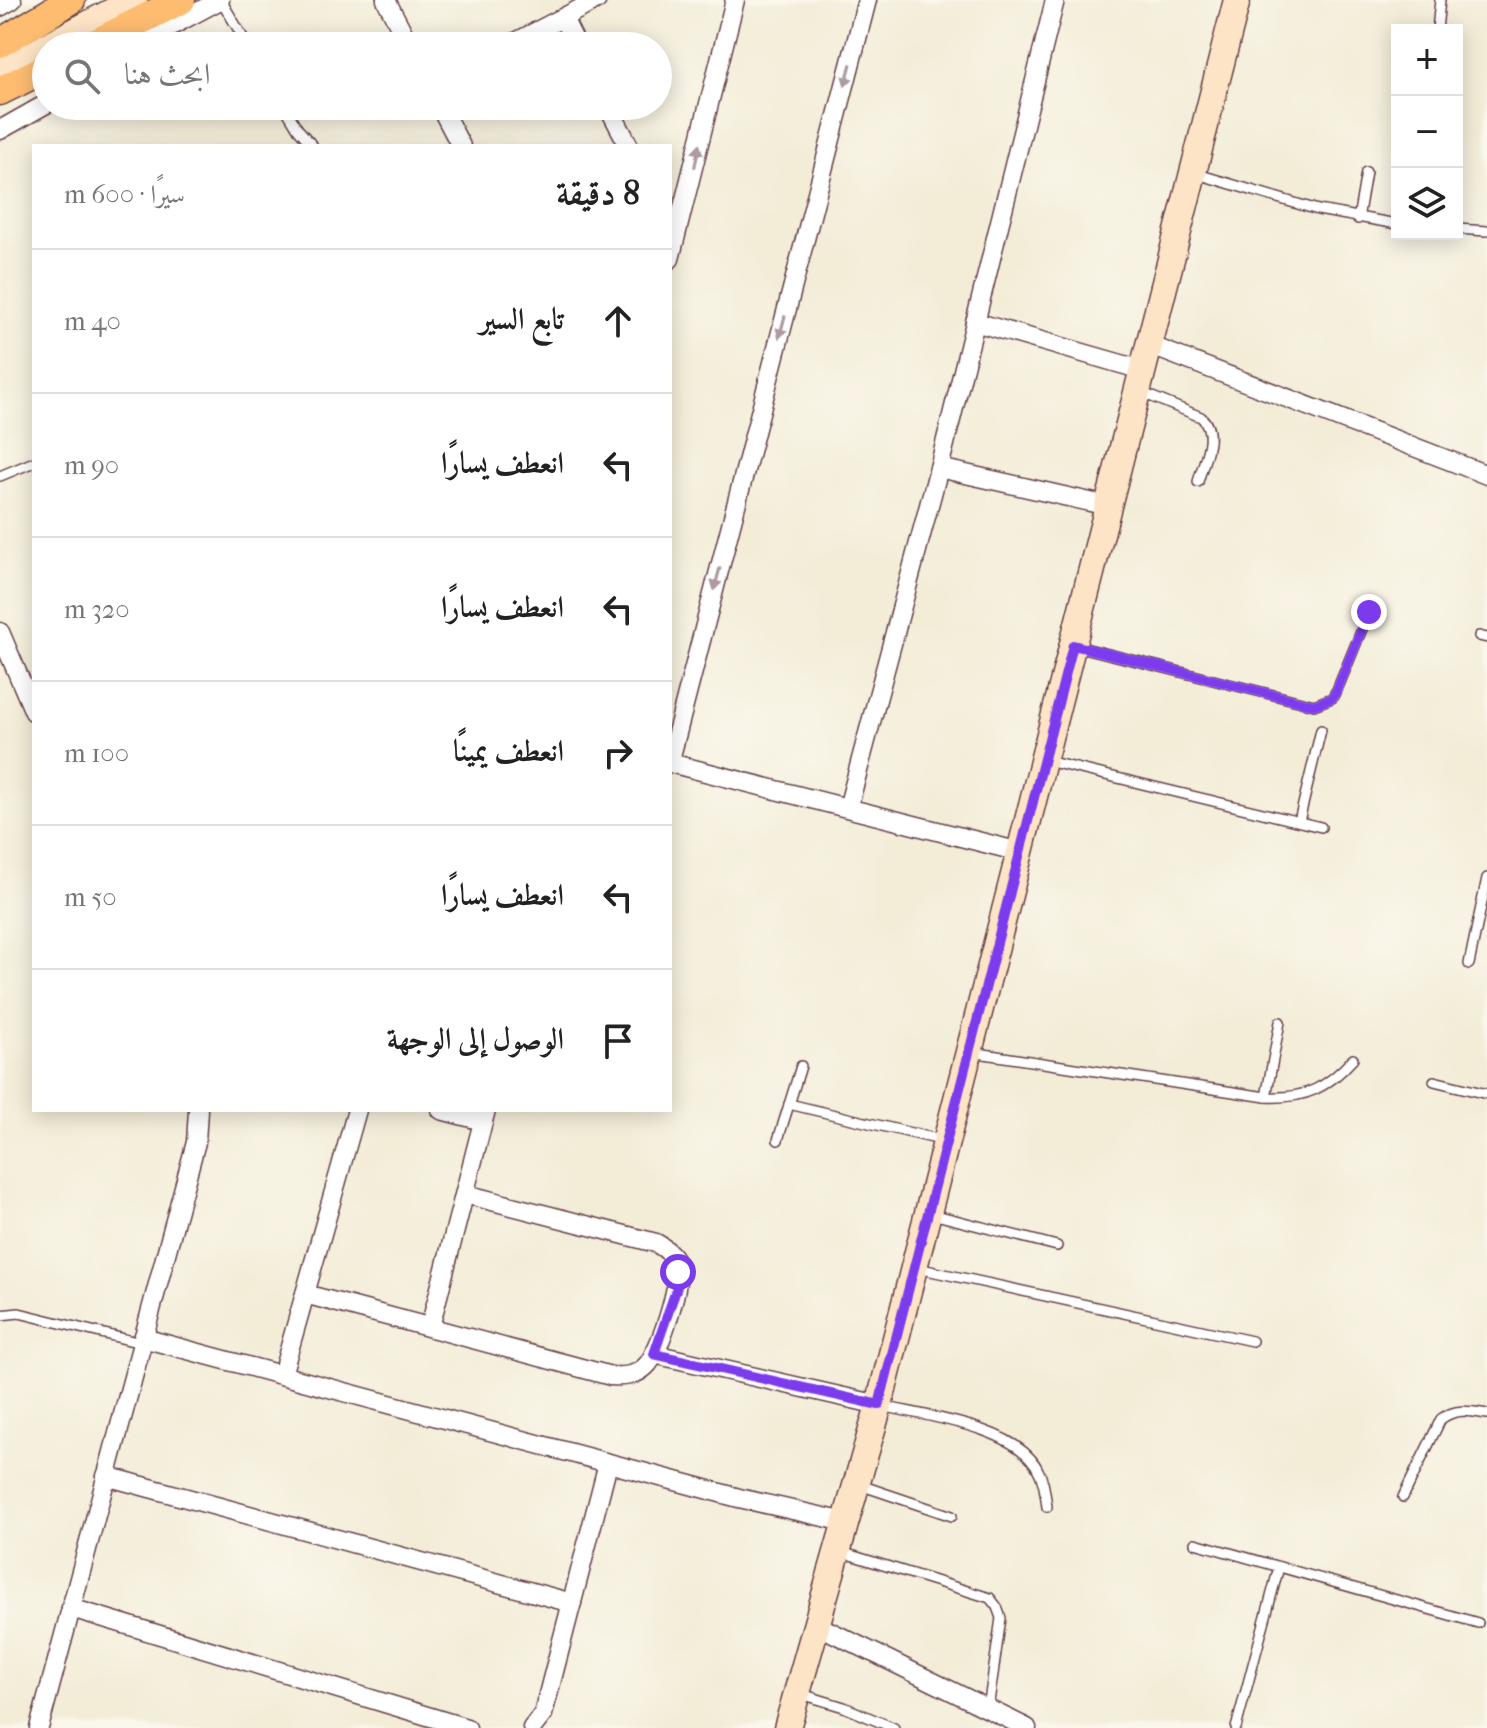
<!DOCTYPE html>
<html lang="ar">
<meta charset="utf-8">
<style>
body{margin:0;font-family:"IM FELL French Canon",Amiri,serif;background:#f2f2f2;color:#222;direction:rtl}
.controls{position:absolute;right:24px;top:24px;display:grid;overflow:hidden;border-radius:0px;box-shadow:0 4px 20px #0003}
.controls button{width:72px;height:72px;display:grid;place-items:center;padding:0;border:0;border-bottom:2px solid #e0e0e0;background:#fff;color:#222;font:40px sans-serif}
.stop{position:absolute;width:24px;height:24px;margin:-18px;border:6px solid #7c3aed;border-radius:50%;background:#fff}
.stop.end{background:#7c3aed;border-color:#fff;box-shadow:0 2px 8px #0008}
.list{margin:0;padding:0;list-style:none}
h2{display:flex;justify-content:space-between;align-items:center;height:104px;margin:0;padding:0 32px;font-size:34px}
h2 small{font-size:26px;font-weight:400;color:#767676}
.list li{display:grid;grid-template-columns:52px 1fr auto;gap:24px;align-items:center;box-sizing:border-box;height:144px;padding:0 32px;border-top:2px solid #e0e0e0}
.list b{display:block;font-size:30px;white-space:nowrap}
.list em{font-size:26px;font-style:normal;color:#767676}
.icon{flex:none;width:44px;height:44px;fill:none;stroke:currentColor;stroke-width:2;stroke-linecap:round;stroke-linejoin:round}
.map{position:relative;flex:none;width:1487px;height:1728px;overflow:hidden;direction:ltr}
.search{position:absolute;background:#fff;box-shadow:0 4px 20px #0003;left:32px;top:32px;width:640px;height:88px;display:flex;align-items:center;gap:20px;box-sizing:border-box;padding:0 28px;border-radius:44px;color:#767676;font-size:30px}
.panel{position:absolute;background:#fff;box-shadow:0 4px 20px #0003;left:32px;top:144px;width:640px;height:968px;border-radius:0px;direction:rtl}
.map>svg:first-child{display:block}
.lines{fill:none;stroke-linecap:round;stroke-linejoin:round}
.lane-casing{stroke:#633e45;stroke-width:12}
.street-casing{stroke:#633e45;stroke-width:21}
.secondary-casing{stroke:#633e45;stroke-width:29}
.primary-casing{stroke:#633e45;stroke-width:31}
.lane{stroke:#fff;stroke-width:9}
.street{stroke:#fff;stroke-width:18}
.secondary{stroke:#fee4c6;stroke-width:26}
.primary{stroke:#fdbc70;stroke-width:28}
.oneway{fill:#ae9aa0}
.route{stroke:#7c3aed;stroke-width:10}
</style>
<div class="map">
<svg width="1487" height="1728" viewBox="0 0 1487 1728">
<rect width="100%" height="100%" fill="#fbf7ec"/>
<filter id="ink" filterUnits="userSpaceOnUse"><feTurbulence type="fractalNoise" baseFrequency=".0125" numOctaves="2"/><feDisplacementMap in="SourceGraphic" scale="16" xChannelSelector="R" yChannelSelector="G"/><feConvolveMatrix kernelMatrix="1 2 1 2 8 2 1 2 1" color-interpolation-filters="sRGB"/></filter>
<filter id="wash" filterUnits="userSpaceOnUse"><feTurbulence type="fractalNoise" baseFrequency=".006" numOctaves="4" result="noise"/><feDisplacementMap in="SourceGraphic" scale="32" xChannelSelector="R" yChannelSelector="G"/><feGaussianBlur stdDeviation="1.8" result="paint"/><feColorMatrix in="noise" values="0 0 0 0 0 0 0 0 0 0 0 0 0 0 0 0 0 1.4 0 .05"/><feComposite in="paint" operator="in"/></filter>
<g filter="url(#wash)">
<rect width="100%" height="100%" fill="#f3edd8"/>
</g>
<g filter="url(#ink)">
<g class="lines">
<g class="lane-casing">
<g id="lane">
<polyline points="221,0 248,46"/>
<polyline points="1437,30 1440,0"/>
<polyline points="284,106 298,129 313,146"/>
<polyline points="1194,173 1318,210 1397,224"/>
<polyline points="1358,219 1366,172"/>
<polyline points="1457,229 1487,231"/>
<path d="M1140,392L1201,417C1219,433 1203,461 1198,482"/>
<polyline points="0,476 34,462"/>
<polyline points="1479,636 1487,638"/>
<polyline points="1076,646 1314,705 1332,698 1337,690 1369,612"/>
<polyline points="1047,761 1321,827"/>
<polyline points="1299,821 1321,730"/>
<polyline points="1469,964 1487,878"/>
<path d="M971,1052L1266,1097C1306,1099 1327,1088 1353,1059"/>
<polyline points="1434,1081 1487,1094"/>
<polyline points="1266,1097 1280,1022"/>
<polyline points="789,1104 945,1141"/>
<polyline points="778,1140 801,1066"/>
<polyline points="932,1214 1057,1246"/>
<polyline points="917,1268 1252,1341"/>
<polyline points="0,1315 19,1313 141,1343"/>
<path d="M882,1406C924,1416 1012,1426 1036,1466C1044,1479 1045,1492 1047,1507"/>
<polyline points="860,1485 952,1516"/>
<path d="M1403,1497L1441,1419C1456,1408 1469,1411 1487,1414"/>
<polyline points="1195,1543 1478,1623"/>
<polyline points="841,1552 990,1598 997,1607 1001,1618 988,1709"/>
<polyline points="798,1693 844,1707 894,1728"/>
<polyline points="1236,1728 1279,1567"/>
</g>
</g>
<g class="street-casing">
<g id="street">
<polyline points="386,0 410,46"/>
<polyline points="0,7 12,0"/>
<polyline points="563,18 577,46"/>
<polyline points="134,46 220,0"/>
<polyline points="508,46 597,0"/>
<polyline points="440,106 461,146"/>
<polyline points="608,106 629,146"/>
<polyline points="0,130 46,104"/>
<polyline points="670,259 735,0"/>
<polyline points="975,322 1142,370"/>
<polyline points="1149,345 1487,475"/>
<polyline points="939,468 1108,506"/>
<polyline points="0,632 34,712"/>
<polyline points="670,760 867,0"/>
<polyline points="670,763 1020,852"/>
<polyline points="848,808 939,468 1055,0"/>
<polyline points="441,1110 483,1121"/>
<path d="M305,1294L611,1376C624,1377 636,1376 646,1366C659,1354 682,1283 677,1265C674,1255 665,1248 656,1243L465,1194"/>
<polyline points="430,1327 486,1110"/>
<polyline points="143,1338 739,1498 846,1522"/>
<polyline points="654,1354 879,1405"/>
<polyline points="282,1375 357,1110"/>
<polyline points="106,1476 572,1603"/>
<polyline points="71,1608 467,1728"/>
<polyline points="817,1625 1027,1728"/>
<polyline points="39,1728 196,1142 198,1110"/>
<polyline points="532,1728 543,1714 608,1463"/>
</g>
</g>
<g class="secondary-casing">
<g id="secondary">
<polyline points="47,46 134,0"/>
<polyline points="0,72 46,47"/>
<polyline points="787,1728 879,1405 1237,0"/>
</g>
</g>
<g class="primary-casing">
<g id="primary">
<polyline points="0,43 71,0"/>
<polyline points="90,46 181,0"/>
<polyline points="0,91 46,68"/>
</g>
</g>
<use href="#lane" class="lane"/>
<use href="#street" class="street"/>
<use href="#secondary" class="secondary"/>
<use href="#primary" class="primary"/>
</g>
<defs><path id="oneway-solid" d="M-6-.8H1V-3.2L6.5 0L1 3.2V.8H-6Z" transform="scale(2)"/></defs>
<g class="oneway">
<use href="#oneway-solid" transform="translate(848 75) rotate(105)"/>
<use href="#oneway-solid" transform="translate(697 156) rotate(-78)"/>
<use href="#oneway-solid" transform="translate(782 327) rotate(105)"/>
<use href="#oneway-solid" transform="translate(717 579) rotate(105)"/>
</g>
</g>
<g class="lines" filter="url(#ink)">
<polyline class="route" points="678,1272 677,1287 654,1354 879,1405 1073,645 1314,705 1332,698 1337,690 1369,612"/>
</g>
</svg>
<div class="controls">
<button>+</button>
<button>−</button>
<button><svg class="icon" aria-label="layers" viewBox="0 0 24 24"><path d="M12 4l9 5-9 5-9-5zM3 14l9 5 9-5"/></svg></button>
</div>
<div class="stop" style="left:678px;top:1272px"></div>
<div class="stop end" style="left:1369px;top:612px"></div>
<div class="search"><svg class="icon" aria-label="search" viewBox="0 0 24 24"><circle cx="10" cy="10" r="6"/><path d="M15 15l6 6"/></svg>ابحث هنا</div>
<section class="panel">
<h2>8 دقيقة<small>سيرًا · 600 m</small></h2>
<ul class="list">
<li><svg class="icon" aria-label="ahead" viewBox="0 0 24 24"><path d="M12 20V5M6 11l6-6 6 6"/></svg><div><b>تابع السير</b></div><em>40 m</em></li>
<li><svg class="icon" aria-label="left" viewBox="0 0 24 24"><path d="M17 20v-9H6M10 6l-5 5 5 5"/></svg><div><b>انعطف يسارًا</b></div><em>90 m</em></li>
<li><svg class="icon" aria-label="left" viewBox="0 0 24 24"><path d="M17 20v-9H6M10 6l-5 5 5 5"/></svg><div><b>انعطف يسارًا</b></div><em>320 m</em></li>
<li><svg class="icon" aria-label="right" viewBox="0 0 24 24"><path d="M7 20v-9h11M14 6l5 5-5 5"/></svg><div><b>انعطف يمينًا</b></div><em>100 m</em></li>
<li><svg class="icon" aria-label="left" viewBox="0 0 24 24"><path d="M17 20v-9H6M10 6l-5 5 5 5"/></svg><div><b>انعطف يسارًا</b></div><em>50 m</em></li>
<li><svg class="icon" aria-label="arrive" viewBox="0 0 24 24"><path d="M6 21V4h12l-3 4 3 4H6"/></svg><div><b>الوصول إلى الوجهة</b></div></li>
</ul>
</section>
</div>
